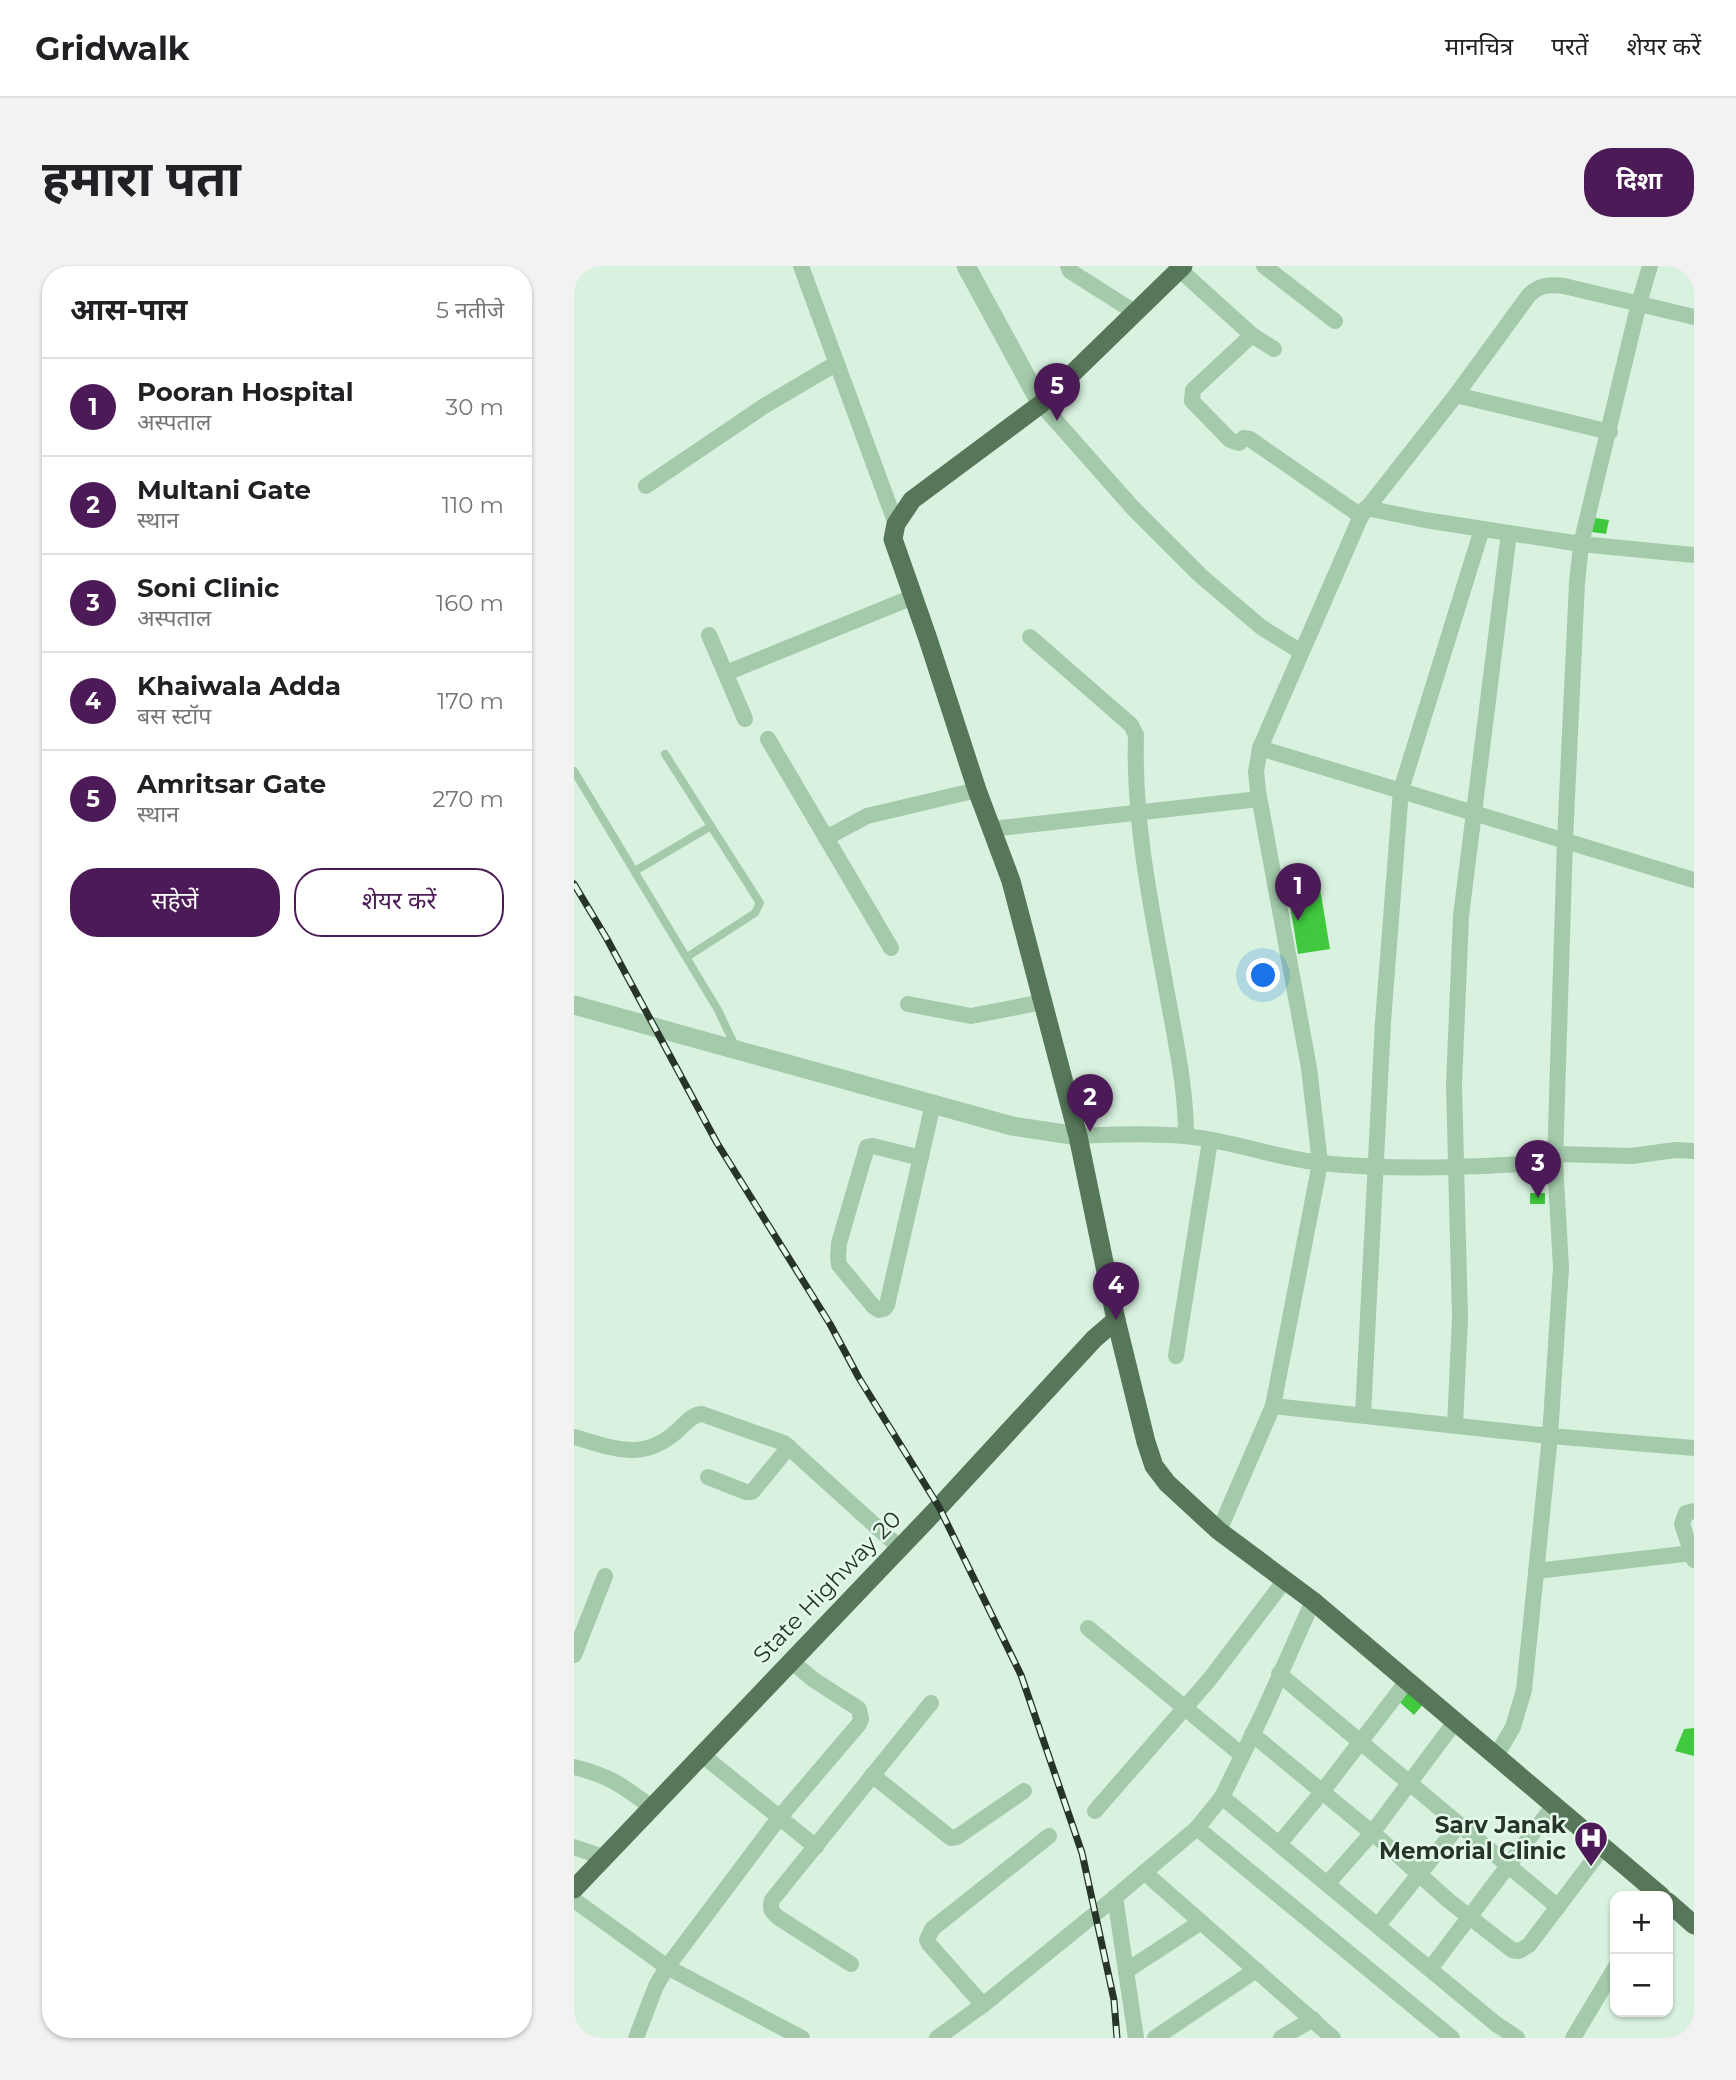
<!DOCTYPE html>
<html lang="hi">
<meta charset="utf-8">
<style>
body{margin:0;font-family:Montserrat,"Noto Sans Devanagari",sans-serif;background:#f2f2f2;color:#202124}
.controls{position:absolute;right:21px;bottom:21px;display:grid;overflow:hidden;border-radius:14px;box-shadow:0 2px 5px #0004}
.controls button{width:63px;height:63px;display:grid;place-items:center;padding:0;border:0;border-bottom:2px solid #e0e0e0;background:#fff;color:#202124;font:35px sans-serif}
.you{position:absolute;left:690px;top:710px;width:24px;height:24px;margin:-18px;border:5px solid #fff;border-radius:50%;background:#1a73e8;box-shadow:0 0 0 10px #1a73e833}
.badge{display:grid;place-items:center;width:46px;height:46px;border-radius:50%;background:#4c1a57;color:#fff;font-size:23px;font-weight:700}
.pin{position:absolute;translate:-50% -58px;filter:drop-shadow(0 2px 4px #0008)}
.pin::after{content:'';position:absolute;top:37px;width:24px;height:21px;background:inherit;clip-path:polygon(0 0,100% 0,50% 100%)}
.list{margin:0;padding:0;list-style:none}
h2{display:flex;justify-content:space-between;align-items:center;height:91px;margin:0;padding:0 28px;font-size:30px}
h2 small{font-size:23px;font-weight:400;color:#757577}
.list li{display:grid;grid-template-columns:46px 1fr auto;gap:21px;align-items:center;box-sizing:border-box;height:98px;padding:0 28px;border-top:2px solid #e0e0e0}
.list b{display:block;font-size:26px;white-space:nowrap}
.list p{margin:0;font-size:23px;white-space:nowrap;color:#757577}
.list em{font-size:23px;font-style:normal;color:#757577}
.actions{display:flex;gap:14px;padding:21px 28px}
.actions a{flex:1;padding:16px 0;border:2px solid #4c1a57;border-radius:28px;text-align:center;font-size:24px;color:#4c1a57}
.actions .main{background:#4c1a57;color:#fff}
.map{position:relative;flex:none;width:1120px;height:1772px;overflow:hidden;border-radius:28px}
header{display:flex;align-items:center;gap:42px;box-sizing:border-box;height:98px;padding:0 35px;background:#fff;border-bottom:2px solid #e0e0e0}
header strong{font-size:33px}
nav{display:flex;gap:38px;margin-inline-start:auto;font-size:24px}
.intro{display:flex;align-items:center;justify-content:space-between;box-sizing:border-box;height:168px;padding:0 42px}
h1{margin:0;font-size:49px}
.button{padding:18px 32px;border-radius:28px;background:#4c1a57;color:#fff;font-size:24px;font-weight:700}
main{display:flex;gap:42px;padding:0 42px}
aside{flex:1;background:#fff;border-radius:28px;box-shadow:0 2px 5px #0004}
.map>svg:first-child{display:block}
.building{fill:#40c93e}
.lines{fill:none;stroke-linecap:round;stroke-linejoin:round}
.service{stroke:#a4caab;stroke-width:8}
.minor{stroke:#a4caab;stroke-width:16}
.tertiary{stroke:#a4caab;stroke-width:19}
.primary{stroke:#567759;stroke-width:19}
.rail-casing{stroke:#263527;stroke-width:7}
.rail{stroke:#e4f9ea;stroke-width:4.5;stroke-dasharray:13;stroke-linecap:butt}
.labels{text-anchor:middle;stroke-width:5;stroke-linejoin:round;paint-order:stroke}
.street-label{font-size:23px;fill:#263527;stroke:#e4f9ea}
.poi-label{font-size:23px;font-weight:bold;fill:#263527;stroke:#e4f9ea;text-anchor:end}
</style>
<header>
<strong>Gridwalk</strong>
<nav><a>मानचित्र</a><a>परतें</a><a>शेयर करें</a></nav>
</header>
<div class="intro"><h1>हमारा पता</h1><a class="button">दिशा</a></div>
<main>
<aside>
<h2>आस-पास<small>5 नतीजे</small></h2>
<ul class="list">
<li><span class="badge">1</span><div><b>Pooran Hospital</b><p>अस्पताल</p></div><em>30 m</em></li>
<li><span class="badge">2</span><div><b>Multani Gate</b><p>स्थान</p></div><em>110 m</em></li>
<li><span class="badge">3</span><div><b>Soni Clinic</b><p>अस्पताल</p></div><em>160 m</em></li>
<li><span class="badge">4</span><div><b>Khaiwala Adda</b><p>बस स्टॉप</p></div><em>170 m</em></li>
<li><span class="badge">5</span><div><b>Amritsar Gate</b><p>स्थान</p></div><em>270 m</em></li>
</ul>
<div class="actions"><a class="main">सहेजें</a><a>शेयर करें</a></div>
</aside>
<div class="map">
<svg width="1120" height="1772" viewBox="0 0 1120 1772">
<rect width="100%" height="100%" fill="#d8f2df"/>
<g class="building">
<polygon points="1021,252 1035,254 1032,268 1018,266"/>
<polygon points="745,616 756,683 724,688 713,621"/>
<rect x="956" y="927" width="15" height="11"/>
<polygon points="832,1419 851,1436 840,1449 821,1432"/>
<polygon points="1120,1462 1120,1490 1101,1485 1110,1463"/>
</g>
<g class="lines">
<g class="service">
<polyline points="91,488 186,637 181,647 113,691"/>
<polyline points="0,505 144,744 161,780"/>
<polyline points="61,605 137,560"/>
</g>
<g class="minor">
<polyline points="227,0 322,258"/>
<polyline points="494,0 496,5 562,47"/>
<polyline points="690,0 761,55"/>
<polyline points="606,4 678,69 700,83"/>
<polyline points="678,69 619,124 618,135 656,174 665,177 670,172 676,173 787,250"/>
<polyline points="882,129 1036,166"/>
<polyline points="467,138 558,241 627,310 687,361 727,386"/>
<polyline points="72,220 190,140 263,97"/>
<polyline points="792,242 851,254 1007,278 1120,289"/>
<polyline points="135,369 171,453"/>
<path d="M456,371L557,459L562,469C559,560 579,649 595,738C603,782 612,825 612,870"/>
<polyline points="152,407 339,331"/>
<polyline points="194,473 317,682"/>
<polyline points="686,482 1120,614"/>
<polyline points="417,563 685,533"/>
<polyline points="252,572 293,550 403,524"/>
<polyline points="334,738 397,750 469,736"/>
<path d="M504,870C539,868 575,867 611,870C657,874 701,892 747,897C825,905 903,901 981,896"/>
<polyline points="982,888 1058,890 1101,884 1120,885"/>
<polyline points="347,892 299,880 293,881 265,977 264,991 265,999 299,1040 305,1044 310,1043 313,1039 359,838"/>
<polyline points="602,1090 636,875"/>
<polyline points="699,1140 976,1170 1120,1182"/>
<polyline points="789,1149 809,756 827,524 908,263"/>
<polyline points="881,1159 886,1052 880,819 887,650 935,267"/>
<path d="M0,1171C40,1182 67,1196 102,1166C110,1159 118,1148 128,1148L210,1177L326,1282"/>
<polyline points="134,1211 172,1226 178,1226 215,1181"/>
<polyline points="1120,1245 1112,1247 1108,1258 1120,1294"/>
<path d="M645,1265L699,1140L746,897L735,802L684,525L682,506L686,482L787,250L882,129L955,29C965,19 976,18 990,20L1120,51"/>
<polyline points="962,1305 1118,1287"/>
<polyline points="514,1362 668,1489"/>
<polyline points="0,1389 31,1310"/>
<polyline points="705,1408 984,1641"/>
<polyline points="678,1468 808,1575 875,1635 938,1684 945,1685 955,1679 1029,1581"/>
<polyline points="127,1488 242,1581"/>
<polyline points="922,1490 939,1461 950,1424 976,1170 987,1002 981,896 991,574 1003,317 1007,278 1065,37 1076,0"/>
<path d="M0,1501C36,1510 48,1519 77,1541"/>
<polyline points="298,1509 377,1572 383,1571 450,1525"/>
<polyline points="648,1531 922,1758 943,1772"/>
<polyline points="521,1545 635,1414 711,1314"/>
<polyline points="623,1562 878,1772"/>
<polyline points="705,1578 748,1526 833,1415"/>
<polyline points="0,1581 29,1591"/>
<polyline points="570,1606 759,1772"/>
<polyline points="753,1618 798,1567 881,1456"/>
<polyline points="541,1631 562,1772"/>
<polyline points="0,1634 93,1701 228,1772"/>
<polyline points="804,1659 885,1559"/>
<path d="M277,1698L205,1652C198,1646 195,1643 198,1634L357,1437"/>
<polyline points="856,1703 980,1539"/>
<polyline points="552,1705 627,1656"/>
<polyline points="409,1739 355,1678 353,1674 358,1663 475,1570"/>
<polyline points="62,1772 82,1720 93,1701 205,1552 285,1458 287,1453 285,1443 240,1414 217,1395"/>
<polyline points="363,1772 409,1739 521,1648 623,1562 648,1531 689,1447 739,1335"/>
<polyline points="581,1772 682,1704"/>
<polyline points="707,1772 739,1753"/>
<polyline points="999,1772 1041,1702"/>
</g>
<g class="tertiary">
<polyline points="392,0 467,138"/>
<polyline points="0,739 438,860 504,870"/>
</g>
<g class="primary">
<polyline points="609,0 467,138 338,234 322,258 319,273 354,373 403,524 437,615 504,870 542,1054 572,1176 580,1200 593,1217 645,1265 739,1335 1087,1630"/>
<polyline points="0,1623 365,1241 520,1073 542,1054"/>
<polyline points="1094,1636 1120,1659"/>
</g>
<g class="rail-casing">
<polyline id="rail" points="0,618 33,673 143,877 256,1058 285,1112 365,1241 447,1409 508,1587 540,1734 543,1772"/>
</g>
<use href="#rail" class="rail"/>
</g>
<defs>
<g id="hospital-pin" transform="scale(1.75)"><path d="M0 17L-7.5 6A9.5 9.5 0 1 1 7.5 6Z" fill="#4c1a57" stroke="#e4f9ea"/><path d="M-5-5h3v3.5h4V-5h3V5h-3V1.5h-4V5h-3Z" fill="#fff"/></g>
</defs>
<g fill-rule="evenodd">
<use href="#hospital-pin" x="1017" y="1572"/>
</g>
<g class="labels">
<g class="street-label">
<text transform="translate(253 1321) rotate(-46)" y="8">State Highway 20</text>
</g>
<g class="poi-label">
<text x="992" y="1567">Sarv Janak<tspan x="992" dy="26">Memorial Clinic</tspan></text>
</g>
</g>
</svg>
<div class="controls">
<button>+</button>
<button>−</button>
</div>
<div class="you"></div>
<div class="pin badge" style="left:724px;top:655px">1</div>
<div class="pin badge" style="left:516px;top:866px">2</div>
<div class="pin badge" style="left:964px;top:932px">3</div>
<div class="pin badge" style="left:542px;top:1054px">4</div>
<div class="pin badge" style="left:483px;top:155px">5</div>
</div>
</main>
